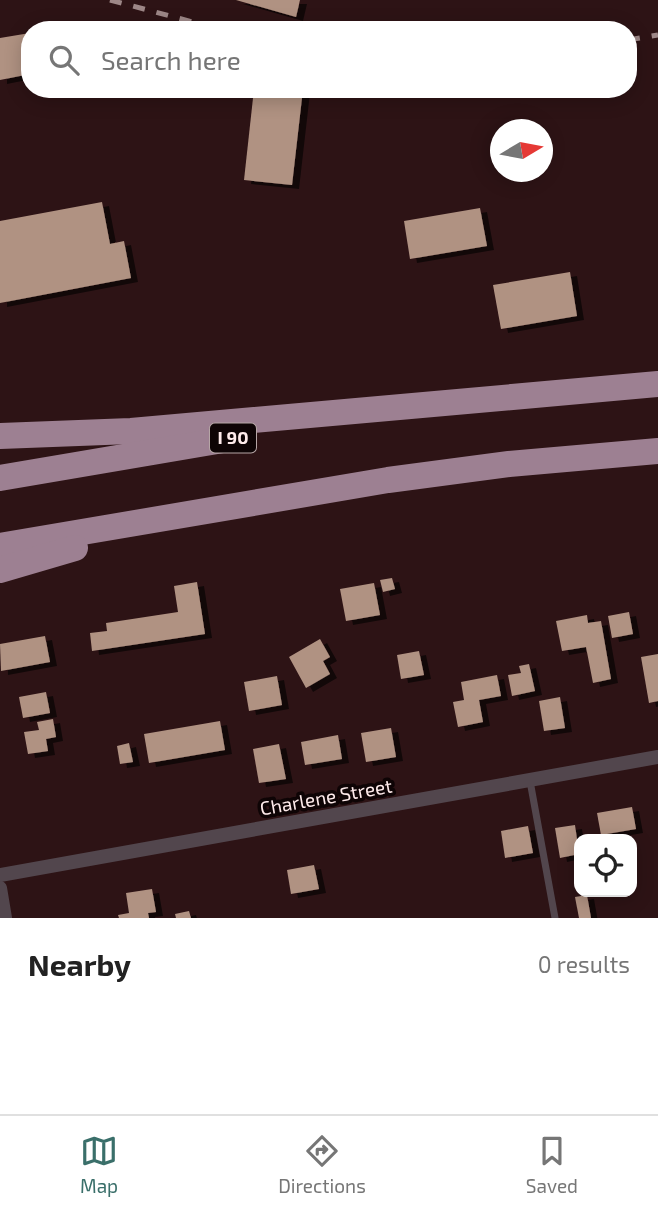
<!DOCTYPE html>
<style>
body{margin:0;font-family:"Exo 2",sans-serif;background:#f2f2f2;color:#222}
.controls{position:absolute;right:21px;bottom:21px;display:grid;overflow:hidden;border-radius:14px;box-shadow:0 4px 18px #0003}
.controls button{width:63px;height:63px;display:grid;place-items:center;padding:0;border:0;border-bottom:2px solid #e0e0e0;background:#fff;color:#222;font:35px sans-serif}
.compass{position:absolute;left:490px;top:119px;width:63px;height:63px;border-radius:50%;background:#fff;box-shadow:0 4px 18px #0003;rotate:80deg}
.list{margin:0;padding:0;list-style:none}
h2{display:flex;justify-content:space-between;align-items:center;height:91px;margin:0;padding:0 28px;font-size:30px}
h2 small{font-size:23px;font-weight:400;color:#767676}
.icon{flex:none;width:38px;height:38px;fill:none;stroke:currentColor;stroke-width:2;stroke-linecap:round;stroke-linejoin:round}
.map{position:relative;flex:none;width:658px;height:918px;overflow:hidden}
.search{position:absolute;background:#fff;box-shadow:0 4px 18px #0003;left:21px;right:21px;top:21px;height:77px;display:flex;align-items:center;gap:18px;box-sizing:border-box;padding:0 24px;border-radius:28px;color:#767676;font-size:26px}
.sheet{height:196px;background:#fff}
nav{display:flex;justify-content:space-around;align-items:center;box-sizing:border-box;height:98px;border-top:2px solid #e0e0e0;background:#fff;font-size:19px;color:#767676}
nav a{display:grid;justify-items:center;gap:4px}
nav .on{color:#3a6f6a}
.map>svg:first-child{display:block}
.building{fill:#b09282;filter:url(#shadow)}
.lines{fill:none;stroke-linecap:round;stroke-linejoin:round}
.lane{stroke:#52464d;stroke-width:7}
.street{stroke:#52464d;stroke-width:14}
.highway{stroke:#9d8092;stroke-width:26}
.rail{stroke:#9d8787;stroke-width:5;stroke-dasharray:12 12;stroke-linecap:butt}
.labels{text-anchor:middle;stroke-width:7;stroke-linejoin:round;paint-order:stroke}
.shield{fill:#0e0405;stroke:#b6a6a6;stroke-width:2}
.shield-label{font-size:18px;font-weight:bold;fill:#feebeb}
.street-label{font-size:19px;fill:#feebeb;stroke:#0e0405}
</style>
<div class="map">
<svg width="658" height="918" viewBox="0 0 658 918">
<defs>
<filter id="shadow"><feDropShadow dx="7" dy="4" stdDeviation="0" flood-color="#0009"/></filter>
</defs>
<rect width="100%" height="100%" fill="#2d1315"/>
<g class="building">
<polygon points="236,0 300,0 296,17"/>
<polygon points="30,33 30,74 0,80 0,38"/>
<polygon points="254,89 303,89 292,185 244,180"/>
<polygon points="102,202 110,244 124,241 131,278 0,303 0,221"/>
<polygon points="480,208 487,246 410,259 404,221"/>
<polygon points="570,272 577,316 501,329 493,285"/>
<polygon points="392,578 395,589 383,592 380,580"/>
<polygon points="197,582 205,634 92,651 90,633 107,631 106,623 178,612 174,586"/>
<polygon points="374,583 380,615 346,621 340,589"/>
<polygon points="629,612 633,634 612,638 608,616"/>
<polygon points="587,615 588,623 601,621 611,679 593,683 586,647 562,651 556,621"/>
<polygon points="45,636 50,662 1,671 0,644"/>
<polygon points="320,639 330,657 323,661 330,674 306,688 289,657"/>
<polygon points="419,651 424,675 401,679 397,655"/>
<polygon points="658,654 658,701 649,703 641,657"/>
<polygon points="529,664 535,691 512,696 508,675 521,673 519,666"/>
<polygon points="497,675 501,696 479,700 483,722 458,727 453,702 464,700 461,682"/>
<polygon points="277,676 282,705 249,711 244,682"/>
<polygon points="46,692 50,713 23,718 19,697"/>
<polygon points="560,697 565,728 544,731 539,701"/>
<polygon points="53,719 56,737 46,739 48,751 28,754 24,732 39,730 37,722"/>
<polygon points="220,721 225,750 149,763 144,734"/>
<polygon points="391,728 396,757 366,762 361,733"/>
<polygon points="338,735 342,759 305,765 301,742"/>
<polygon points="129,743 133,762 120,764 117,746"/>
<polygon points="279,744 286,779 259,783 253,749"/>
<polygon points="632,807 636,829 601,835 597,813"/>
<polygon points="575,825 579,854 560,858 555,828"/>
<polygon points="528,826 533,853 505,858 501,831"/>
<polygon points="314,865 319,889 291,894 287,870"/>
<polygon points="152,889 156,912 148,913 149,918 119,918 118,915 129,913 126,893"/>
<polygon points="587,895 591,918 579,918 575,897"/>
<polygon points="189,911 191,918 176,918 175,914"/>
</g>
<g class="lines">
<polyline class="lane" points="530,781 555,918"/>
<g class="street">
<polyline points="0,875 658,757"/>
<polyline points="0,888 5,918"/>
</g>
<g class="highway">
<polyline points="0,436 131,431 658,384"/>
<polyline points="0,478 229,439"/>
<polyline points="0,546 388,480 509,464 658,451"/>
<polyline points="0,570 75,548"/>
</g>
<g class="rail">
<polyline points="110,0 223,30"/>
<polyline points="628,40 658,35"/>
</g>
</g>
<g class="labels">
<rect class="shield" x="210" y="423.5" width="46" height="29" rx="5"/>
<g class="shield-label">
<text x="233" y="444">I 90</text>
</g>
<g class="street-label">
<text transform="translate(326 797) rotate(-10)" y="7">Charlene Street</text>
</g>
</g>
</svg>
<div class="controls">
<button><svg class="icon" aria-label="locate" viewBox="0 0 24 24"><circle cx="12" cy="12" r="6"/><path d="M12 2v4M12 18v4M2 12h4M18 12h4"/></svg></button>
</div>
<svg class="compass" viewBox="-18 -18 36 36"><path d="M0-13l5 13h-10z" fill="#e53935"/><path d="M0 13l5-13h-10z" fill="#767676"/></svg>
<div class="search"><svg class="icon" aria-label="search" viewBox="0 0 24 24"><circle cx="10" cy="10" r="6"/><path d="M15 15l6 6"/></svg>Search here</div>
</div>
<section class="sheet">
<h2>Nearby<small>0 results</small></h2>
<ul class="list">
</ul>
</section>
<nav>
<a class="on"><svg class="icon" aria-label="map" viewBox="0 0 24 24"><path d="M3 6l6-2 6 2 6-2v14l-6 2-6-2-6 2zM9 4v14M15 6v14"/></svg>Map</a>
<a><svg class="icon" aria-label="directions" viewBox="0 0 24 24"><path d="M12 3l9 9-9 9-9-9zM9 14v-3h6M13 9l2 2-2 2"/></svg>Directions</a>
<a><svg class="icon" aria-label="saved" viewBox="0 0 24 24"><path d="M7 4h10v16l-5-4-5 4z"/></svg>Saved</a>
</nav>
